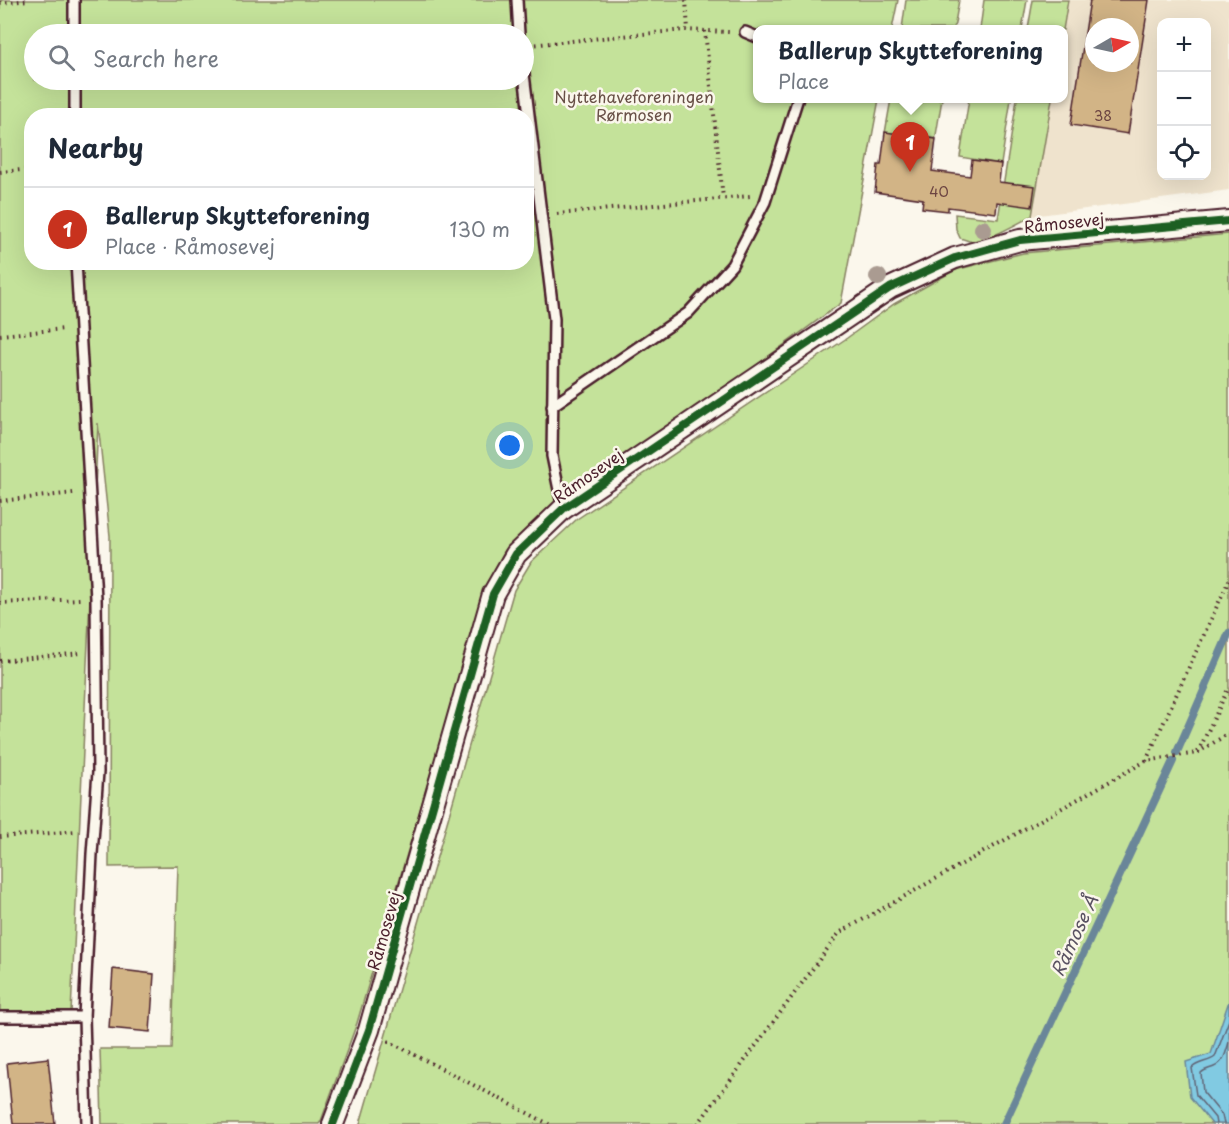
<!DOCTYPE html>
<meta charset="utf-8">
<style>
body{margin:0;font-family:"Playpen Sans",sans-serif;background:#f2f2f3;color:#1f2937}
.controls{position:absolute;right:18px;top:18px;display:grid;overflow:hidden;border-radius:12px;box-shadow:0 6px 24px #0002}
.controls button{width:54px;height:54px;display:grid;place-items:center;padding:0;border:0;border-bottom:2px solid #e0e1e3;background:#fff;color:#1f2937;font:30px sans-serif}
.compass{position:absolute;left:1085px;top:18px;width:54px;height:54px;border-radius:50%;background:#fff;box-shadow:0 6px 24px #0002;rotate:81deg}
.you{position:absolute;left:510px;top:446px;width:21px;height:21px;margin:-15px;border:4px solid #fff;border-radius:50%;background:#1a73e8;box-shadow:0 0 0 9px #1a73e833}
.badge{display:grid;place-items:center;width:39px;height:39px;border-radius:50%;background:#c8321e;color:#fff;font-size:20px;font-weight:700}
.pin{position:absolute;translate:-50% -50px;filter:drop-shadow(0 2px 3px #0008)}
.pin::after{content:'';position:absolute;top:32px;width:21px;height:18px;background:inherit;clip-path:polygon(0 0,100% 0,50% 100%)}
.popup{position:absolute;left:753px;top:25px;width:315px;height:78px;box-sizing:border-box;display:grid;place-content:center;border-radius:12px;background:#fff;filter:drop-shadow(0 2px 4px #0005);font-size:20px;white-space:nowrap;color:#747a83}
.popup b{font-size:22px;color:#1f2937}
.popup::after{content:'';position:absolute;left:50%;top:100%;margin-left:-12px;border:12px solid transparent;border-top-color:#fff}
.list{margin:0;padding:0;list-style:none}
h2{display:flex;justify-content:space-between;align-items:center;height:78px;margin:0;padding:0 24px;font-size:26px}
h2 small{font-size:20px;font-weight:400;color:#747a83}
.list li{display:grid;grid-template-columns:39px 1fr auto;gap:18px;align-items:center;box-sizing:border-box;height:84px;padding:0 24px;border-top:2px solid #e0e1e3}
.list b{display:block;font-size:22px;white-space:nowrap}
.list p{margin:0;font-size:20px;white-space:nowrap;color:#747a83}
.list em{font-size:20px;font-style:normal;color:#747a83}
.icon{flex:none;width:33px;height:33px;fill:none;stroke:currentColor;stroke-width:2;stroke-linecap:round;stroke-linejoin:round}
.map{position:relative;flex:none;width:1229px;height:1124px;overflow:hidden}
.search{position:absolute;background:#fff;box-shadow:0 6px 24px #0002;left:24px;top:24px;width:510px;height:66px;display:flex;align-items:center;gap:15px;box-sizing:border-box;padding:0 21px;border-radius:33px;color:#747a83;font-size:22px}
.panel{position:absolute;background:#fff;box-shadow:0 6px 24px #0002;left:24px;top:108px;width:510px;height:162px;border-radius:24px}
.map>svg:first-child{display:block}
.built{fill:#efe3cd;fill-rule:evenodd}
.green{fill:#c4e29a;stroke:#878062;stroke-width:1.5;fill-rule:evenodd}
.water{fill:#81cae2;stroke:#6b8699;stroke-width:1.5}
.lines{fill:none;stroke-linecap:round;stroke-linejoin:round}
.shore{stroke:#606374;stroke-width:1.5}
.stream{stroke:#6b8699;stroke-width:8}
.building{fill:#d2b486;stroke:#4a1f2b;stroke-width:1.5;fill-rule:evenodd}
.lane-casing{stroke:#4a1f2b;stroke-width:14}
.street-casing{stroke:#4a1f2b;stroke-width:24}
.path{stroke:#4a1f2b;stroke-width:4;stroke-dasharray:1.5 4.5;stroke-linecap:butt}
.lane{stroke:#fbf7ec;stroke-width:9}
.street{stroke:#fbf7ec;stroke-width:20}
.cycleway-casing{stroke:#fbf7ec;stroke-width:11}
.cycleway{stroke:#1b5e20;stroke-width:8}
.tree{fill:#aa9b91}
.labels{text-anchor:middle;stroke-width:5;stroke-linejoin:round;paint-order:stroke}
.number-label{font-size:14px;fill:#6c4442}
.park-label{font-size:16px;fill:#685047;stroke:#fbf7ec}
.street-label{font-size:16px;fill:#4a1f2b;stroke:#fbf7ec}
.water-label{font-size:18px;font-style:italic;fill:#5a5262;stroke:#fbf7ec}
</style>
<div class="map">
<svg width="1229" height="1124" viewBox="0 0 1229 1124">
<rect width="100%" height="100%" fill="#fbf7ec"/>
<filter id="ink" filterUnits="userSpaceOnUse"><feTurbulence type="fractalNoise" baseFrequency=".0167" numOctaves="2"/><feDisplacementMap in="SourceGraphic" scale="12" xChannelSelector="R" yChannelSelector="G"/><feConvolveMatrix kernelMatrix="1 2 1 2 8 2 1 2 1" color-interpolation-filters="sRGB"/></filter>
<g filter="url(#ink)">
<path class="built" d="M1068,0H1229V190L1032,216L1052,99L1063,98V30ZM1162,22H1206V176H1162ZM1094,27H1130V63H1094Z"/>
<g class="green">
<path d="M0,0H898L892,29L757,30V98L879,99L841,303L505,550L487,583L357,1023L321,1121L319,1124H102L100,1049H172L178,866L109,867L110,536L98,423L71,1013L0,1020ZM34,34H524V80H34ZM32,116H526V262H32Z"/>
<polygon points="906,0 959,0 954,29 902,29"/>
<polygon points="984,0 1027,0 1022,29 980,29"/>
<polygon points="1033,0 1068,0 1063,30 1028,29"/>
<polygon points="891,99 942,99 935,141 885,133"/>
<polygon points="969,99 1011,99 1001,164 960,157"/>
<path d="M1017,99H1052L1032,216C1018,223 985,243 969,241C966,240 963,239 960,238L956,229L955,214L998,219Z"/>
<polygon points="1229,234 1229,1124 360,1124 514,590 531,562 577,519 847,338 894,304 955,270 1023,253"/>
</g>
<polygon class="water" points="1229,1001 1229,1124 1212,1124 1190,1097 1186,1062 1211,1054"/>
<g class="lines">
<g class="shore">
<path d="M1216,1124L1215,1118L1196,1095L1192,1068C1198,1062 1209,1062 1215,1057L1229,1020"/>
<path d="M1224,1124L1222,1115L1203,1092L1201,1073C1205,1069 1209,1069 1214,1067C1224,1063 1226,1052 1229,1042"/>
</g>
<g class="stream">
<polyline points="1177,752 1229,633"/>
<polyline points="1004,1124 1173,761"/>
</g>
</g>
<g class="building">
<path d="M1090,0H1149L1128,134L1071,125ZM1094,27H1130V63H1094Z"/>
<polygon points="885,132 936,139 932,171 970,176 972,160 1001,164 999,182 1035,186 1032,207 997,202 996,213 948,207 948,211 922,208 923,199 875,192 878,165 881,165"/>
<polygon points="113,969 154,974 150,1032 109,1028"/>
<polygon points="48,1058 55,1124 13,1124 7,1063"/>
</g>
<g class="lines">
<g class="lane-casing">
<g id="lane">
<polyline points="74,0 74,34"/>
<polyline points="517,0 519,34"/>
<polyline points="745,32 757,37"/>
<polyline points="524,74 554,319 552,456 563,509"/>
<polyline points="75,80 75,116"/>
<polyline points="76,262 96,598 98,772 92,854 84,1017 87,1124"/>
<polyline points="552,406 688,313 732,265 765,202 798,98"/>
<polyline points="0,1017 84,1017"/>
</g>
</g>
<g class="street-casing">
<polyline id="street" points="333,1124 369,1030 493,594 516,554 563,509 890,288 955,258 1020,240 1229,221"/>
</g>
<g class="path">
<polyline points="686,0 688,30"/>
<polyline points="0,3 29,0"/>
<polyline points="705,31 723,198"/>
<polyline points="530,45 684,30 729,32"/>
<polyline points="0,172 32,169"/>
<polyline points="557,214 750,196"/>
<polyline points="0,335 64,329"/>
<polyline points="0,501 74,493"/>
<polyline points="0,603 80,599"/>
<polyline points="0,661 81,653"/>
<polyline points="1198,752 1229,687"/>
<polyline points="1146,761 1229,580"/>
<polyline points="0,837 77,831"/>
<polyline points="388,1041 549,1124"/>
<polyline points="698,1124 839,933 1146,761 1197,753 1229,733"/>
</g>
<use href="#lane" class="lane"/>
<use href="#street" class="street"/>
<g class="cycleway-casing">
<polyline id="cycleway" points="333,1124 369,1030 493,594 516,554 563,509 890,288 955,258 1020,240 1229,221"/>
</g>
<use href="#cycleway" class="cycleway"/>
</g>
<g class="tree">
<circle cx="983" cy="229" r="9"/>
<circle cx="878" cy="277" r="9"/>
</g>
</g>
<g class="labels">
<g class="number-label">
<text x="1103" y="121">38</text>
<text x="939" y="197">40</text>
</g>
<g class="park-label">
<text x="634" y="103">Nyttehaveforeningen<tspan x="634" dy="18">Rørmosen</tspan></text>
</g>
<g class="street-label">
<text transform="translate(1064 223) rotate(-6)" y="6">Råmosevej</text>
<text transform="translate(588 476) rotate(-35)" y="6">Råmosevej</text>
<text transform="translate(384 931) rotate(-74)" y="6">Råmosevej</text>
</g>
<g class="water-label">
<text transform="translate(1075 936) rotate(-65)" y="6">Råmose Å</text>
</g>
</g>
</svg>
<div class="controls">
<button>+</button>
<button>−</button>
<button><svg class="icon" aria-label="locate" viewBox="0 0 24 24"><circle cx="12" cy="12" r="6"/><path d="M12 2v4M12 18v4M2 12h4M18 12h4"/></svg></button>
</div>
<svg class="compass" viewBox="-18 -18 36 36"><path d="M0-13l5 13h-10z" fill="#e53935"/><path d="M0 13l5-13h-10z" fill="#747a83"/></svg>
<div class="you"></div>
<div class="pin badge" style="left:910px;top:172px">1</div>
<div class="popup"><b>Ballerup Skytteforening</b>Place</div>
<div class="search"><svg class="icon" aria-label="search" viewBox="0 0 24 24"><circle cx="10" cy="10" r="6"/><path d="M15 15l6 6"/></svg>Search here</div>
<section class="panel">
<h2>Nearby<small></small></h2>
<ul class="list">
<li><span class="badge">1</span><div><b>Ballerup Skytteforening</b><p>Place · Råmosevej</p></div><em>130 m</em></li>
</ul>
</section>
</div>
